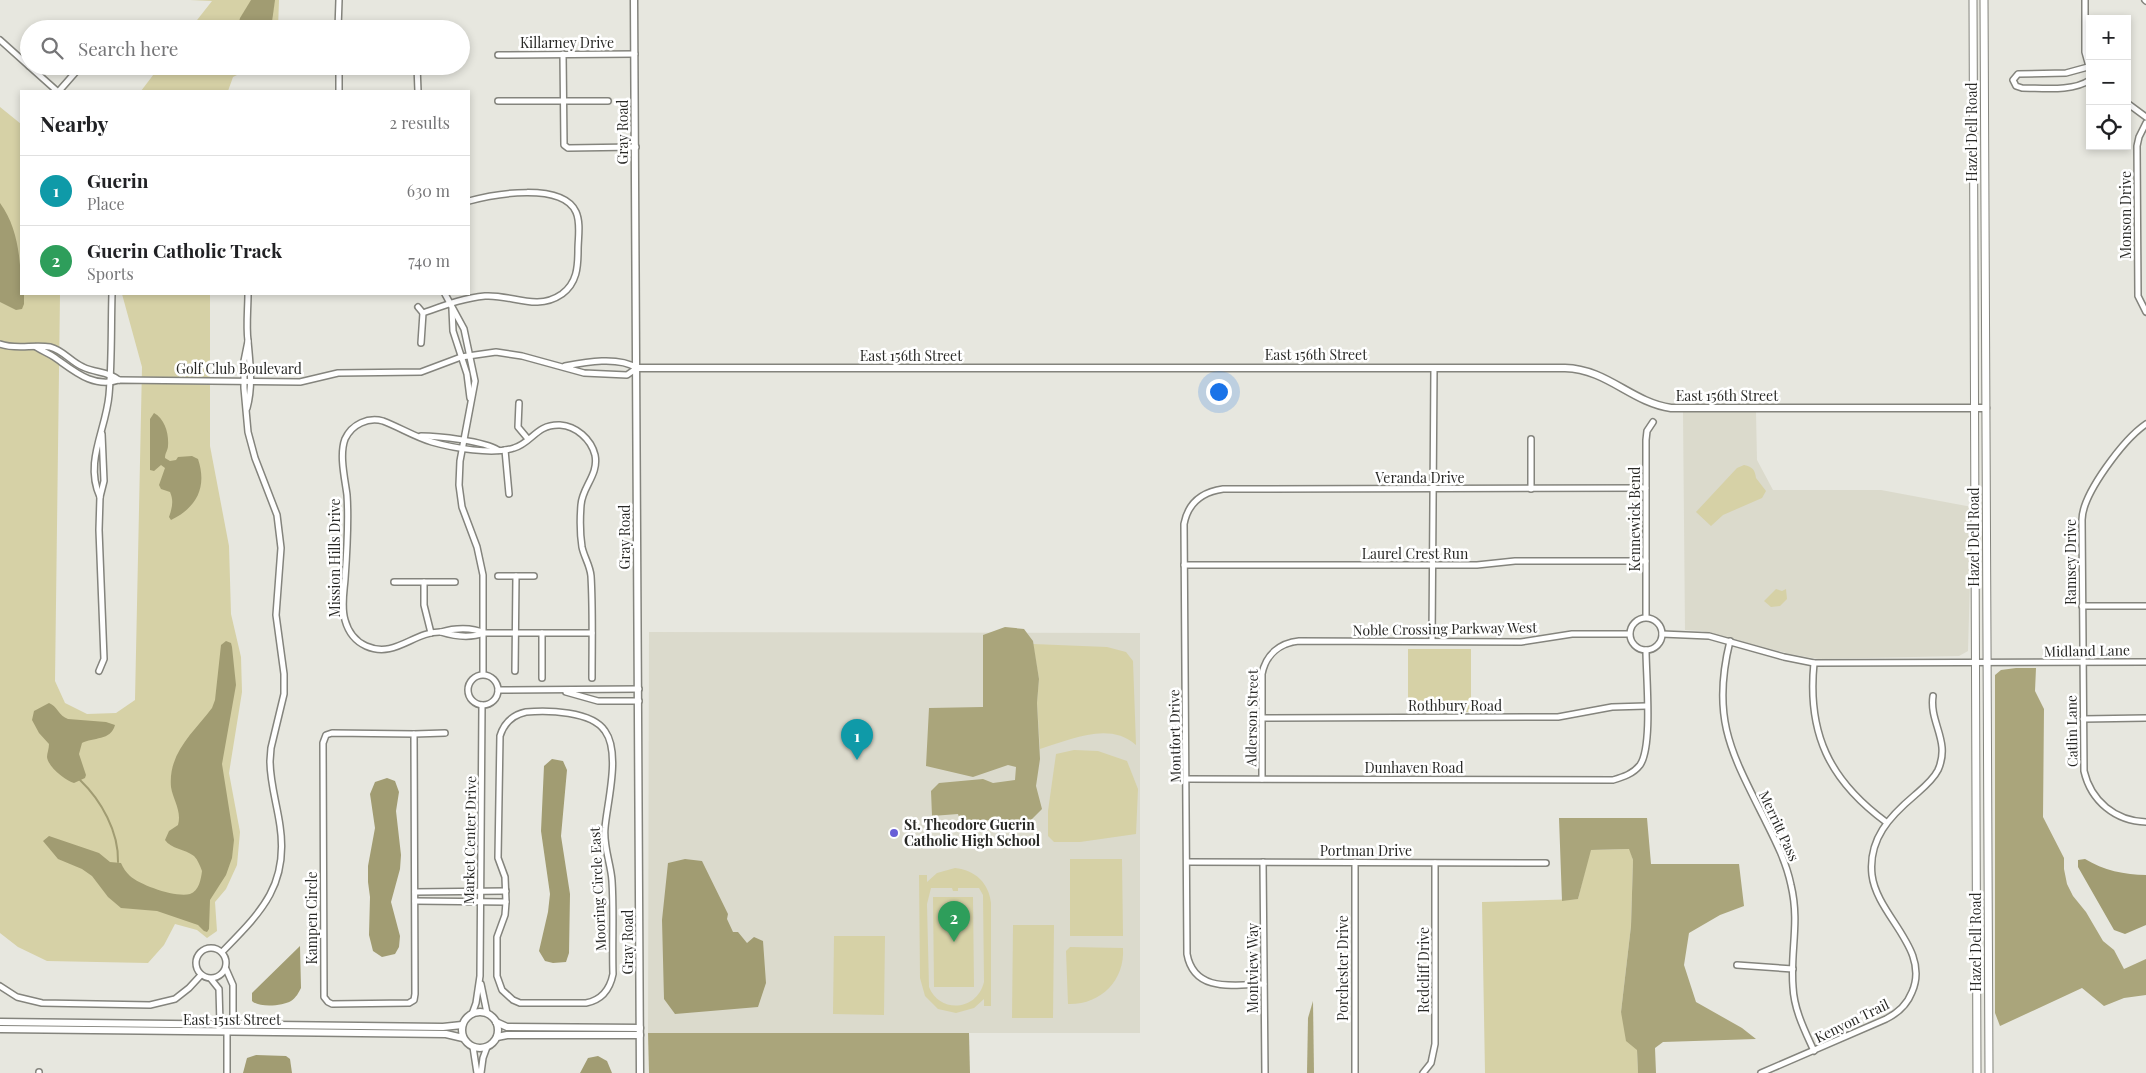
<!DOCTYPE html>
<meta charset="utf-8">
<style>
body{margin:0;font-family:"Playfair Display",serif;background:#f6f6f6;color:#202124}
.controls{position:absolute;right:15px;top:15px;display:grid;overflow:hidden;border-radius:0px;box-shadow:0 2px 8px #0003}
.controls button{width:45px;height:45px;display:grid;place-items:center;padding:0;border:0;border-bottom:1px solid #e0e0e0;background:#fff;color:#202124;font:25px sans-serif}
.you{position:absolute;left:1218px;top:391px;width:18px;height:18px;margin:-12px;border:4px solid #fff;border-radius:50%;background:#1a73e8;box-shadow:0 0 0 8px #1a73e833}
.badge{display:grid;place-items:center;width:32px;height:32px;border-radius:50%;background:#0f766e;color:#fff;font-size:16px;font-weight:700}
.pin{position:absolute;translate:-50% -41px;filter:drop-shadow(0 1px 2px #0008)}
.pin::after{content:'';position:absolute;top:26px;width:18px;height:15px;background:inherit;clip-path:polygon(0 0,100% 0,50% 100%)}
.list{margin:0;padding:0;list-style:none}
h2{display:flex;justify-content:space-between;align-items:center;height:65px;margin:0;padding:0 20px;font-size:21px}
h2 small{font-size:16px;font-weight:400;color:#757577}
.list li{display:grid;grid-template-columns:32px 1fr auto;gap:15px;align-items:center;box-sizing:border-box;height:70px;padding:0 20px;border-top:1px solid #e0e0e0}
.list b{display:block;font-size:19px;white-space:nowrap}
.list p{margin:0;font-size:16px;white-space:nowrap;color:#757577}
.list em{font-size:16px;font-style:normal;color:#757577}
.icon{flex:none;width:28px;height:28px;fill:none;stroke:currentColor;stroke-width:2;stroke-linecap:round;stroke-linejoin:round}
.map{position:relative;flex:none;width:2146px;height:1073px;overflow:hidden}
.search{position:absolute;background:#fff;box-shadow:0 2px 8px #0003;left:20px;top:20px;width:450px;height:55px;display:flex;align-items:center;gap:12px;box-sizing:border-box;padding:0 18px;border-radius:28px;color:#757577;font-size:19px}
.panel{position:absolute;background:#fff;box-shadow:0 2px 8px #0003;left:20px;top:90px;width:450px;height:205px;border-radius:0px}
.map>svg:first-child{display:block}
.built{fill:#dbdacc}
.green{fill:#d6d1a6;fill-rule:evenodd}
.forest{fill:#aaa57b}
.water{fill:#a19c72}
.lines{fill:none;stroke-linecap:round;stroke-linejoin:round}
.stream{stroke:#a19c72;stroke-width:2}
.minor-casing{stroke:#84847d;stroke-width:8}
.tertiary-casing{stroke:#84847d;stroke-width:9}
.secondary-casing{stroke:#84847d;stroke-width:9}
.minor{stroke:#fff;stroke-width:5}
.tertiary{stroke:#fff;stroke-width:6}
.secondary{stroke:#fff;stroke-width:7}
.poi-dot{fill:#685ed7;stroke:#fff;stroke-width:2}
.labels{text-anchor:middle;stroke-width:5;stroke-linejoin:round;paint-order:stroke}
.street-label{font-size:14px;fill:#282825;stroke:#fff}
.poi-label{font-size:14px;font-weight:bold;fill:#282825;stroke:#fff;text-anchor:start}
</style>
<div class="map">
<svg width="2146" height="1073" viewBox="0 0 2146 1073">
<rect width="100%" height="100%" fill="#e7e7df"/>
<g class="built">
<polygon points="1683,412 1756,412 1757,460 1773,490 1881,490 1972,507 1968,651 1959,656 1818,659 1790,654 1702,631 1685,630"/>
<polygon points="649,632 1140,633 1140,1033 648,1033"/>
</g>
<g class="green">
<polygon points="190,0 279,0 278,29 190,29 212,1"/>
<polygon points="160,66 255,66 233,77 228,91 141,91"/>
<polygon points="0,107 21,124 21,294 60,294 55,681 65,703 87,714 116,713 135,700 142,367 122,294 210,294 210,446 229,546 231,614 241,657 242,692 229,773 240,832 237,865 226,889 215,902 217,931 207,938 197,930 175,924 164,945 148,963 47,961 18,947 0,933"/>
<path d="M1744,465C1753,467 1755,470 1756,478L1766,491L1762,498L1723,515L1711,526L1696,512L1737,468Z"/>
<polygon points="1776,589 1782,591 1786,589 1787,599 1780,606 1771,607 1764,601"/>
<path d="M1033,644L1107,647L1126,652L1133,661L1136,745C1109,721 1070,740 1040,749L1037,703L1039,679Z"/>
<rect x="1408" y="649" width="63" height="63"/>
<polygon points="1074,750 1098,751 1127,761 1138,789 1136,834 1080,842 1054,842 1048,836 1048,811 1056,754"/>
<polygon points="1630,849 1633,860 1631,926 1621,1012 1637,1049 1638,1073 1485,1073 1482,902 1578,899 1590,850"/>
<polygon points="1070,859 1122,859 1123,936 1070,936"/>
<path d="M955,868C975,870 989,883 991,903V1006H984V999L974,1008L956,1013L938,1009L925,996L920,978L919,875H927V882L937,873ZM931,888H952L953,891H958V888H979L983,895L984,982C977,1011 940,1014 929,987L927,904Z"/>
<polygon points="933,897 973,897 974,987 934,987"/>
<polygon points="1013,925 1054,925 1053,1018 1012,1018"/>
<polygon points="834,936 885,936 884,1015 833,1014"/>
<path d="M1070,947L1123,948C1125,981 1100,1005 1068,1004L1066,951Z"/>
</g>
<g class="forest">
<polygon points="1005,627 1024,629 1033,641 1039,679 1037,703 1040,759 1036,786 1042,809 1030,821 960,820 958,814 932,816 931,791 939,783 983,779 993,783 1015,780 1016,767 1008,765 973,777 926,766 929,708 983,707 983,635"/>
<polygon points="2016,668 2036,668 2035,691 2044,709 2043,817 2064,858 2064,869 2067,884 2073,896 2086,912 2103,941 2114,950 2124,969 2146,959 2146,995 2124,998 2104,1006 2082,988 2000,1026 1995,1013 1995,675 2001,670"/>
<polygon points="1559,818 1647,818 1651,864 1739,864 1744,906 1720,915 1689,933 1684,965 1696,1002 1742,1028 1756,1039 1663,1042 1655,1048 1656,1073 1638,1073 1637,1050 1626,1041 1621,1012 1631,926 1633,860 1629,849 1591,850 1578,899 1562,901"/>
<polygon points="1313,1001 1314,1073 1307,1073 1308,1018"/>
<polygon points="648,1033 969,1033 970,1073 649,1073"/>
</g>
<g class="water">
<polygon points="251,0 275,0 271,29 237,29 240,18"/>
<path d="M0,203C19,229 21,263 21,294H24V304L22,309L16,310L0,302Z"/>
<path d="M154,413C165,419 169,434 168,446C168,450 165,453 165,458L170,461L176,460L178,457L192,456L198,459C207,486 198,507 171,520L169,517C172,508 174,501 170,492L161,489L159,485L165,468L161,465L154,471L150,470V419Z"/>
<path d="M226,641L231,643L232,647L236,685L222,764L234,840L232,858L226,875L210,900L209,929L207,932L204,931L198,925L157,911L121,908L108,897L92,876L82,869L58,859L43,841L49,836L99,853L110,862L121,863C123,868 126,872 130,876C140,885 176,898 190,894C199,891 201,879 202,871C200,866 198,860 194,856C185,849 171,849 165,840L169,831L178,825C182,811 173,800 171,787C168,753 193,733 212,708L215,700L221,645Z"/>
<path d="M49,703C57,706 59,716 68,719L106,722L115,725C111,741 93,737 82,743L79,754L86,775L85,778L74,783C66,781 48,767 47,757C47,753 49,749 49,744L39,733L32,720L34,711Z"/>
<polygon points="552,759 563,761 567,770 561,836 570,894 569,953 566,962 553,963 545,961 539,951 548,912 550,894 541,831 544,766"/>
<polygon points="387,778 395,781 399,792 396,811 401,855 400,869 391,902 400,936 399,947 395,954 382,957 373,951 369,935 370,897 368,882 368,866 375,828 370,794 375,782"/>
<polygon points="685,859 702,861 728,914 727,919 733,932 738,932 747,943 754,937 763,941 766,983 758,1007 675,1014 664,999 662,920 668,863"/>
<path d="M2085,859C2103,870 2125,875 2146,875V925L2125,934L2114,930L2078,867V860Z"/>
<path d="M300,946L301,988C299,992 296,998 291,1001C283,1006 259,1008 252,1001V993Z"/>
<polygon points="256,1055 286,1056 290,1059 292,1073 243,1073 247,1058"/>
<polygon points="598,1056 607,1061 612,1073 580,1073 588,1058"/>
</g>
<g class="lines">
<path class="stream" d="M80,780C101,800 119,832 118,862"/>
<g class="minor-casing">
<g id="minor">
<polyline points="2085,0 2085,52 2090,70"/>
<polyline points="2145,0 2146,1"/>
<polyline points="338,29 339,0"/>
<polyline points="0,40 29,66"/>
<polyline points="563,54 564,145 568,148 636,147"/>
<polyline points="498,55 635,54"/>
<polyline points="29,66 57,91"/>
<polyline points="339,66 339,91"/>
<polyline points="417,66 418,91"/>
<path d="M2088,67L2066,73L2018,74L2013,80L2016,86L2022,88C2043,88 2072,92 2090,80"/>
<polyline points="59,91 81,66"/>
<polyline points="498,101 608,101"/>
<polyline points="2127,103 2146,117"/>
<polyline points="2146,123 2139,137 2137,146 2138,296 2146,312"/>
<polyline points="445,294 464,329 475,381 460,461 459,485 462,507 477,547 483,575 483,674"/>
<polyline points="418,307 423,313"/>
<polyline points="452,309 453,331 467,374 470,398"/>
<path d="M421,343L423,313C443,306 463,298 485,296C512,294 536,312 562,294C577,283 578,267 578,250C578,238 581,223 576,212C562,182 494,194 469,201"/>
<path d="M0,344C16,350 34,344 50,347C63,350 71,362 83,367C95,373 108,371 119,380"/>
<path d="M36,347C42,351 48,353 54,357C73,370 93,389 119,380L300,382L338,373L421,372L461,357L496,352L522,356L584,373L627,375L637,368C618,356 586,362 565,366"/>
<polyline points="519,403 518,427 528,439"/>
<path d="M247,408C253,386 250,364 248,341C246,326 248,309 248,294"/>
<path d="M2146,424C2124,439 2082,494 2082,520L2084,771C2091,801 2115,821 2146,822"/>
<path d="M421,436C438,436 484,441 498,450"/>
<polyline points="1531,439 1531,489"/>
<polyline points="505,450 509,494"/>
<path d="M100,497C84,462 106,430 109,395C112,361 111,327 112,294"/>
<polyline points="1184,565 1477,565 1515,561 1646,561"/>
<polyline points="498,576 534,576"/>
<polyline points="394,582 455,582"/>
<polyline points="424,582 424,605 431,633"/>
<polyline points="2082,606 2146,606"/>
<polyline points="1646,617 1646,440 1647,431 1653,422"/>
<circle cx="1646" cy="634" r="16"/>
<path d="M441,632C414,631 395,659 366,646C355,641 348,631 345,620C341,607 344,592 345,579C347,551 349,523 347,495C345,479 339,455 345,439C352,424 368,417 383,421C399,427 415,437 432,442C453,448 493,455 514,448C532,443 536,424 560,425C576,426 591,439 595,455C599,475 582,487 581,505C580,518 580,534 582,547C584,557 590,565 591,576C593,610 592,644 592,678"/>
<path d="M484,633C472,627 454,628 441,632C454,636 471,638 484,633H592"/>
<polyline points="1662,634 1709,636 1784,657 1814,663 2146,662"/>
<polyline points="1432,641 1434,368"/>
<path d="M1730,641C1711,718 1731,752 1764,818C1775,840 1786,861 1791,885C1800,923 1790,951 1793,987C1794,1010 1805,1031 1814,1051"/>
<path d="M1814,663C1807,733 1829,780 1886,822"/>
<polyline points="99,671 104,659 99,530 100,497 104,481 102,434"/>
<polyline points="515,671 516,576"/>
<circle cx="483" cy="690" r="15"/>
<polyline points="542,678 542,633"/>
<polyline points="498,690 639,689"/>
<polyline points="566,692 598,701 639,701"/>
<path d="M526,712C547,710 592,711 605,731C621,753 607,803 605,828C603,846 611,864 612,881C614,912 612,943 613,974C610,989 602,1000 586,1003H520L513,1000L502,990L497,976V937L505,915L506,902L505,877L498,858L500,736C504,723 512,715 526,712Z"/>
<polyline points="1262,718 1558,717 1612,707 1646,706"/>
<polyline points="2083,719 2146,718"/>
<polygon points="332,733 414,734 415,994 414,1000 409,1003 332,1004 328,1002 324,997 323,743 326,735"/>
<polyline points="414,734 445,733"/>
<path d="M1186,779L1613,780C1623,777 1633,774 1640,765C1653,746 1646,676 1646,650"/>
<path d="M1262,779V674C1266,654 1280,643 1299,641L1521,642L1572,634H1629"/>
<polyline points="1187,862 1546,863"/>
<polyline points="1263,862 1265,1073"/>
<polyline points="1355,862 1355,1073"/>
<polyline points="415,892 506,891"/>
<polyline points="415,901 506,902"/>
<circle cx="211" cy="963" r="15"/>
<path d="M222,952C260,913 289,886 280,826C277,804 270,783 270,761L271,748L284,694V674L276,615L281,548L277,515L255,458L248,432L244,388V361L248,341"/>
<polyline points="1737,965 1793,969"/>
<polyline points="226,969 233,985 233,1024"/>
<polyline points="211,979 219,989 220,1024"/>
<polyline points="481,984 487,1013"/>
<path d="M1264,984C1234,985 1194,993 1187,954L1184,524C1188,503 1202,492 1223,489L1646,488"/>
<polyline points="0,986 17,997 42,1003 150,1005 175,999 189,988 201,975"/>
<polyline points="472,1014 476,1003 480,976 482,705"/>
<polyline points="227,1032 227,1073"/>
<polyline points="473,1047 477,1073"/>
<polyline points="39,1073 39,1072"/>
<polyline points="481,1073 483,1058 487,1047"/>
<polyline points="1423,1073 1431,1063 1435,1044 1435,863"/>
<path d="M1761,1073L1886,1019C1898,1013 1907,1005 1912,992C1931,949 1877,916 1872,875C1868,839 1890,816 1915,795C1923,788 1933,780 1938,770C1951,741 1929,723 1933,696"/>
</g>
</g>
<g class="tertiary-casing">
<g id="tertiary">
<polyline points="634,0 640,1073"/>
<path d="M637,368H1565C1607,369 1631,402 1671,408H1986"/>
<circle cx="480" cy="1030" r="18"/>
<polyline points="0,1022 443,1027 462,1025"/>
<polyline points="496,1022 507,1027 640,1028"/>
<polyline points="0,1029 446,1034 463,1038"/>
<polyline points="497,1037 507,1035 640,1035"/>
</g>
</g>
<g class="secondary-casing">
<g id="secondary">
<polyline points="1973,0 1977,1073"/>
<polyline points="1984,0 1989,1073"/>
</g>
</g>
<use href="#minor" class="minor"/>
<use href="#tertiary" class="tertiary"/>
<use href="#secondary" class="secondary"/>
</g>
<circle class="poi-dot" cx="894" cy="833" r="5"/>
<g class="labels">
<g class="street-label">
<text x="567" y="48">Killarney Drive</text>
<text transform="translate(623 132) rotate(-90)" y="5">Gray Road</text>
<text transform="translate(1972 132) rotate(-90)" y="5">Hazel Dell Road</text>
<text transform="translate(2126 215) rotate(-90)" y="5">Monson Drive</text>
<text x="1316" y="360">East 156th Street</text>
<text x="911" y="361">East 156th Street</text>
<text x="239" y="374">Golf Club Boulevard</text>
<text x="1727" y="401">East 156th Street</text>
<text x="1420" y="483">Veranda Drive</text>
<text transform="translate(1635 519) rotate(-90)" y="5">Kennewick Bend</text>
<text transform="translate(625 537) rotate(-90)" y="5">Gray Road</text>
<text transform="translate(1974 537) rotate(-90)" y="5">Hazel Dell Road</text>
<text x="1415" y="559">Laurel Crest Run</text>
<text transform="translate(335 558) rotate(-90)" y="5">Mission Hills Drive</text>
<text transform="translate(2071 562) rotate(-90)" y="5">Ramsey Drive</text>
<text transform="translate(1445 629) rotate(-1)" y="5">Noble Crossing Parkway West</text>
<text transform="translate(2087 651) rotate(-1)" y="5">Midland Lane</text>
<text x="1455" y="711">Rothbury Road</text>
<text transform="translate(1252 718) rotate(-89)" y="5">Alderson Street</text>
<text transform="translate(2072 731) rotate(-91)" y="5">Catlin Lane</text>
<text transform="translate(1175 736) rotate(-91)" y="5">Montfort Drive</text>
<text x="1414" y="773">Dunhaven Road</text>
<text transform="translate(1779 826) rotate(65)" y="5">Merritt Pass</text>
<text transform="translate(470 840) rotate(-89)" y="5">Market Center Drive</text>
<text x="1366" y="856">Portman Drive</text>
<text transform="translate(598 889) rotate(-93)" y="5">Mooring Circle East</text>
<text transform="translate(312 918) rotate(-90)" y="5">Kampen Circle</text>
<text transform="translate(628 942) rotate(-90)" y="5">Gray Road</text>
<text transform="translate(1976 942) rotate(-90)" y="5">Hazel Dell Road</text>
<text transform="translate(1253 968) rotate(-90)" y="5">Montview Way</text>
<text transform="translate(1343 968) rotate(-90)" y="5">Porchester Drive</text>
<text transform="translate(1424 970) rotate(-90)" y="5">Redcliff Drive</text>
<text x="232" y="1025">East 151st Street</text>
<text transform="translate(1852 1021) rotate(-26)" y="5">Kenyon Trail</text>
</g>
<g class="poi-label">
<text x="904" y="830">St. Theodore Guerin<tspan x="904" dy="16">Catholic High School</tspan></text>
</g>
</g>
</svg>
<div class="controls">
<button>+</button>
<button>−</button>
<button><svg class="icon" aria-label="locate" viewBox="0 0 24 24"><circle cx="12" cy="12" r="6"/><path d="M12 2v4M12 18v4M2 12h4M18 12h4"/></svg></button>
</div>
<div class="you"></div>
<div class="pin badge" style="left:857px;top:760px;background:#0f9aa8">1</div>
<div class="pin badge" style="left:954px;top:942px;background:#2e9e5b">2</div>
<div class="search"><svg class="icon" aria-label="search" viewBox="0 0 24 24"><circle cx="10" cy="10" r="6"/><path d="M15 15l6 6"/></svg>Search here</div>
<section class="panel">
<h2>Nearby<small>2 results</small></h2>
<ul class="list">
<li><span class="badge" style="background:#0f9aa8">1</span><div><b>Guerin</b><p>Place</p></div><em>630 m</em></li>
<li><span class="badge" style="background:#2e9e5b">2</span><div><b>Guerin Catholic Track</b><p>Sports</p></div><em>740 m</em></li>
</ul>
</section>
</div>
